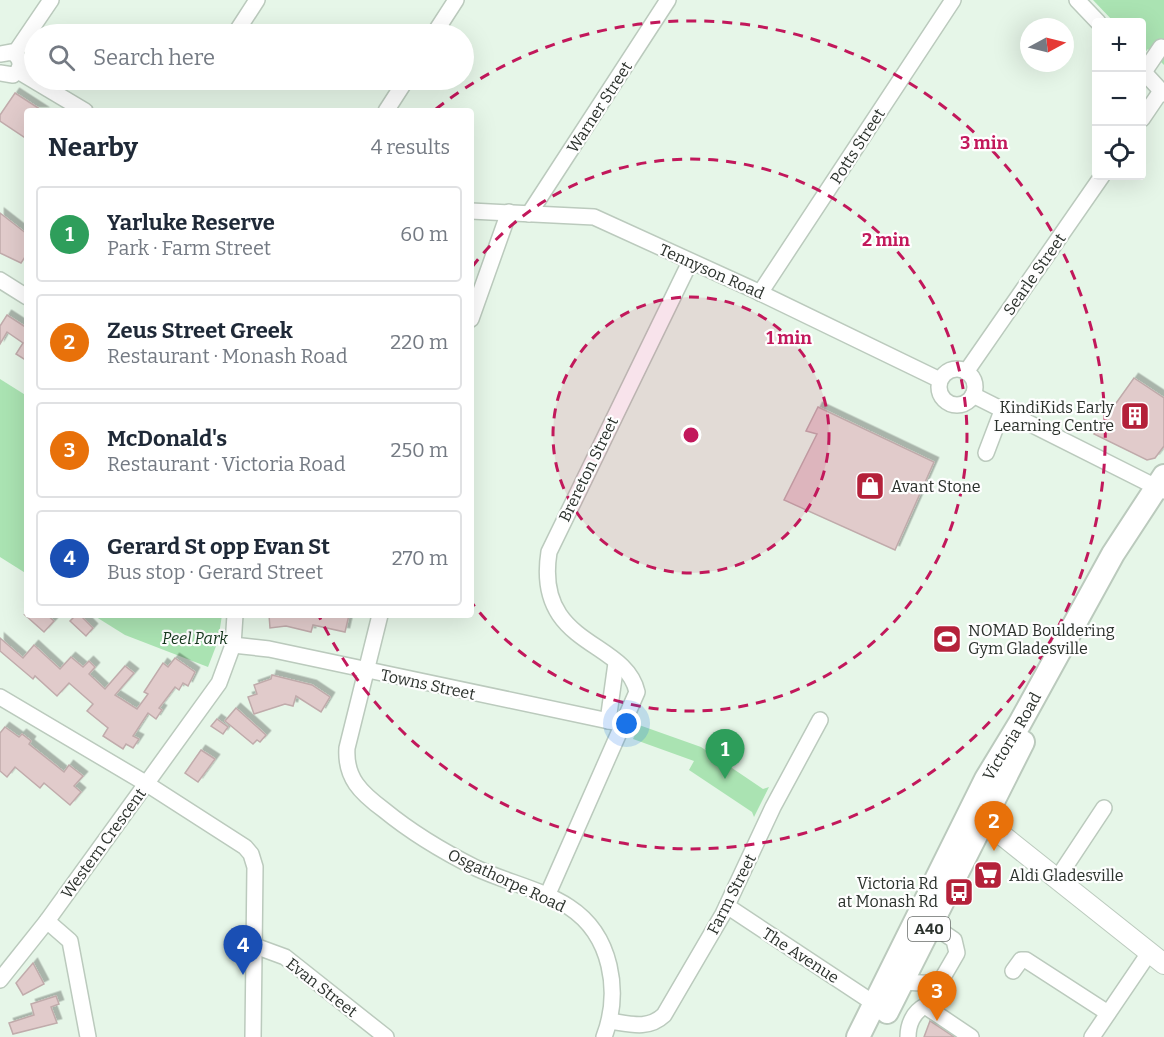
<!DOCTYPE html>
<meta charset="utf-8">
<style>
body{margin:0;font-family:Bitter,serif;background:#f2f2f3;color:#1f2937}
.controls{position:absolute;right:18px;top:18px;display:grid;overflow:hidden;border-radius:6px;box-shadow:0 6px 24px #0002}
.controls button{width:54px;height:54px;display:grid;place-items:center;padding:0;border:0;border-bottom:2px solid #e0e1e3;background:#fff;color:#1f2937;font:30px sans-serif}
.compass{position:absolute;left:1020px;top:18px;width:54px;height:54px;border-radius:50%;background:#fff;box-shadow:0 6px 24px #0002;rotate:83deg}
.you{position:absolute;left:627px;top:724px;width:21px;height:21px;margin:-15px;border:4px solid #fff;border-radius:50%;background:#1a73e8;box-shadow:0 0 0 9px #1a73e833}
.badge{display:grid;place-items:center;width:39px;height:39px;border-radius:50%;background:#d93025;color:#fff;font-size:20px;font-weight:700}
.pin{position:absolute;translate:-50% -50px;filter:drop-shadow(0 2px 3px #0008)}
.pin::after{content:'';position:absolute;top:32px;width:21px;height:18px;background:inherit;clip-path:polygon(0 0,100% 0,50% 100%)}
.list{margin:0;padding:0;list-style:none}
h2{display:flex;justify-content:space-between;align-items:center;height:78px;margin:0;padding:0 24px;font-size:26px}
h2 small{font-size:20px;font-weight:400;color:#747a83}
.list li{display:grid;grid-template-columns:39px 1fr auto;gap:18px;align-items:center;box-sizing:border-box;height:96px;margin:0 12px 12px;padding:0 12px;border:2px solid #e0e1e3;border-radius:6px}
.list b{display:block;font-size:22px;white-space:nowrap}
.list p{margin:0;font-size:20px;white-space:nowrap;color:#747a83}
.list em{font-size:20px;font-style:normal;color:#747a83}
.icon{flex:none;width:33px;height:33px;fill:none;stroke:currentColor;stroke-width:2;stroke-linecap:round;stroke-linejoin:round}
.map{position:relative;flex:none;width:1164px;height:1037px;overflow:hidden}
.search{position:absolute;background:#fff;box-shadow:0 6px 24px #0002;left:24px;top:24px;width:450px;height:66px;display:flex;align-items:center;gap:15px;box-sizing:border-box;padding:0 21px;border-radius:33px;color:#747a83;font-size:22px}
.panel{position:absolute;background:#fff;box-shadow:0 6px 24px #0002;left:24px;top:108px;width:450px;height:510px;border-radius:6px}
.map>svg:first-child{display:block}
.green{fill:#aae3b2}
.building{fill:#e1cbcb;stroke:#c0abab;stroke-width:1.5;filter:url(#shadow)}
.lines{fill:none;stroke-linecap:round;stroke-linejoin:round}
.minor-casing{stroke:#bbcabd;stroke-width:18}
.major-casing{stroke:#bbcabd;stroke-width:22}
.highway-casing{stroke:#bbcabd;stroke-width:26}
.minor{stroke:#fff;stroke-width:15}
.major{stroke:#fff;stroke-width:20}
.highway{stroke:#fff;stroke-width:22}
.ring{fill:none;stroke:#c2185b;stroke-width:3;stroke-dasharray:10 8}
.labels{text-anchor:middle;stroke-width:4.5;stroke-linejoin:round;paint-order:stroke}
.shield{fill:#fefefe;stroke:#6a6e6b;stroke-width:1.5}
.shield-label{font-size:15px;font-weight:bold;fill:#2b312c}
.street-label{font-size:16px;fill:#2b312c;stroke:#fefefe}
.poi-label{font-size:16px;fill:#2b312c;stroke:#fefefe;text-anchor:start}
.park-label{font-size:16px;font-style:italic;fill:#13361b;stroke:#fefefe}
.centre{fill:#c2185b;stroke:#fefefe;stroke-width:3}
.ring-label{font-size:18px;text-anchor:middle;font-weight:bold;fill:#c2185b;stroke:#fefefe;stroke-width:4.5;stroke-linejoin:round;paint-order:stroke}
</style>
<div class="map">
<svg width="1164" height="1037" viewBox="0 0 1164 1037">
<defs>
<filter id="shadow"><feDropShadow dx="4.5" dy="-4.5" stdDeviation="0" flood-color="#0004"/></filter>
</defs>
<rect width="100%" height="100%" fill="#e6f6e8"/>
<g class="green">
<polygon points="1093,0 1164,0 1164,65 1148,49 1143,55 1142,53 1142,22 1114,22"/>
<polygon points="0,379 27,396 27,574 0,557"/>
<polygon points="93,615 222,615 218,641 208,667 125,635"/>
<polygon points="639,725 701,747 763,789 769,787 754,817 752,812 689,770 694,761 633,739"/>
</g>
<g class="building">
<polygon points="15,93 43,111 27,111 27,139 0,121 0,115"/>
<polygon points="0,213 27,234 27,254 21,263 0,253"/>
<polygon points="7,315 27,328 27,361 16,354 23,343 7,332 0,344 0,326"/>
<polygon points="1134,378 1164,398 1164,446 1155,458 1147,460 1094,434"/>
<polygon points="818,407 934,462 895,550 784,500 817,434 806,431"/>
<polygon points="25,615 47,615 54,621 44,632"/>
<polygon points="76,615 80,615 93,628 86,636 70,621"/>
<polygon points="269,615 349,615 345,632 313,625 311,632 286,626 270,628"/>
<polygon points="0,638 23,658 34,645 60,669 71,657 83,667 89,661 95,667 89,674 105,689 125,666 134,673 115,695 137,709 148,694 144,692 163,663 168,667 175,658 195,672 188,686 183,683 179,690 175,687 159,708 162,710 156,719 148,713 133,736 139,739 133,748 126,744 123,749 103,736 108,728 87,711 93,704 69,683 57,696 35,676 33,679 0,651"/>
<polygon points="272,675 312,685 330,697 321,712 296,696 293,706 285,704 254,714 248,697 257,694 254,685 271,679"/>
<polygon points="236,708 266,735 260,742 257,740 253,744 225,721"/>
<polygon points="217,719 228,727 223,734 211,726"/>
<polygon points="5,727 19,737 22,734 31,741 29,744 64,772 69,765 83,776 74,786 81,792 70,805 44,783 40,788 15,767 7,777 0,771 0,733"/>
<polygon points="201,750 215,759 198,782 185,773"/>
<polygon points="33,963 44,984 23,995 16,983"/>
<polygon points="56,996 59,1004 51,1007 57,1023 13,1034 9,1023 34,1015 31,1004"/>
<polygon points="930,1021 954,1037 924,1037"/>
</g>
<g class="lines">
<g class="minor-casing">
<g id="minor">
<polyline points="1077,0 1098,22"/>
<polyline points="235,34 257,0"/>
<polyline points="434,34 456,0"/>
<polyline points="15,53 51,0"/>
<path d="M0,54L12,52C22,58 23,69 13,75L0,73"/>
<polyline points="1142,70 1164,94"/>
<polyline points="18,71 85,111"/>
<polyline points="1144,72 1161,47"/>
<polyline points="386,111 406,80"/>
<polyline points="1142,119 1161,91"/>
<polyline points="471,211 594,217 752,289 940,380"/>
<polyline points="529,214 668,0"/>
<polyline points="0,280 27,297"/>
<polyline points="760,293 953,0"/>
<polyline points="471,319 509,212"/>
<circle cx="957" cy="387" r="18"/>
<polyline points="966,372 1102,176"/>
<polyline points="973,395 1164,491"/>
<polyline points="986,453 1002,411"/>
<path d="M380,615L347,748C345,778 361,793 384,810C412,833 444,852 476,868C506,882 541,889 569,907C612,935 621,992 604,1037"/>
<polyline points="233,645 269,649 623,724"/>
<polyline points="0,697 147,784 245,847 251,854 255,867 253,1037"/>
<polyline points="608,721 616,663"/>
<polyline points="1057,879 1104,808"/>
<path d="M547,896L637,692C625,639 534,647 549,552L690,262"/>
<polyline points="727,906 875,1004"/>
<polyline points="47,921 70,941 88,1037"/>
<polyline points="255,946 285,957 386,1037"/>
<polyline points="1013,971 1021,960 1026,960 1108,1013"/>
<polyline points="0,980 47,921 219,683 233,645 235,615"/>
<polyline points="903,982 939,984 957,953 954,940 932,925"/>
<path d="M610,1021C630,1024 648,1030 664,1015L723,914L773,807L820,720"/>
<path d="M908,1037C908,1025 913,1012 925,1006L971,1037"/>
<polyline points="1092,1037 1149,953"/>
</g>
</g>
<g class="major-casing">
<polyline id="major" points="969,814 983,820 1164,964"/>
</g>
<g class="highway-casing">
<g id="highway">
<polyline points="887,1012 1023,742"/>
<path id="s1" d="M858,1037L986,779L1020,723L1113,554L1164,476"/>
</g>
</g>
<use href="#minor" class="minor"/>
<use href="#major" class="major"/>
<use href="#highway" class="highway"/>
</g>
<circle cx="691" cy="435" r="138" fill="#c2185b" fill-opacity=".12"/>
<g class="ring">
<circle cx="691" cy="435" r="138"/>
<path d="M472 267A276 276 0 1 1 472 603"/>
<path d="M436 109A414 414 0 1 1 319 616"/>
</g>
<defs>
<g id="building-square" transform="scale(1.5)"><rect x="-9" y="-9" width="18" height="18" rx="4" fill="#b4213a" stroke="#fefefe"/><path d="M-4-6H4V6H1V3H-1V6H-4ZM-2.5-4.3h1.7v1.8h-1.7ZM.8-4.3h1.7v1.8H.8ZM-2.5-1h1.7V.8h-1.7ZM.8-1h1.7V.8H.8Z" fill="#fff"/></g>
<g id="shop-square" transform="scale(1.5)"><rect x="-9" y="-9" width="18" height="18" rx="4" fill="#b4213a" stroke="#fefefe"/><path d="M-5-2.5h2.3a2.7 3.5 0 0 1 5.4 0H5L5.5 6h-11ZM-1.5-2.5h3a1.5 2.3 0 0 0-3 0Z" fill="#fff"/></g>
<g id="stadium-square" transform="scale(1.5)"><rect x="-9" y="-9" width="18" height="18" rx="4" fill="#b4213a" stroke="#fefefe"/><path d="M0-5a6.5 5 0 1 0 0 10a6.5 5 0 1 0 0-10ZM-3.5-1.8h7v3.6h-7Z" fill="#fff"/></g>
<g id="supermarket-square" transform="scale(1.5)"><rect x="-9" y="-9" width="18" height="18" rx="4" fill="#b4213a" stroke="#fefefe"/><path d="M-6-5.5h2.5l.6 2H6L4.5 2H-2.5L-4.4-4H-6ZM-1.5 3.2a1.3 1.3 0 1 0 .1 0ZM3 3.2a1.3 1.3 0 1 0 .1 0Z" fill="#fff"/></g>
<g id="bus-square" transform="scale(1.5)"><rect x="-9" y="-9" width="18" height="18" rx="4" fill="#b4213a" stroke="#fefefe"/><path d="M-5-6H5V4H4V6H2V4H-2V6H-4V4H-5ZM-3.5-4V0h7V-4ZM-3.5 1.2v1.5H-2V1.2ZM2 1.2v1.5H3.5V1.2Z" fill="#fff"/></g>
</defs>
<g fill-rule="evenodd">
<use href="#building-square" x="1135" y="416"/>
<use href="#shop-square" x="870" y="486"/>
<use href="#stadium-square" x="947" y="639"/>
<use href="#supermarket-square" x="988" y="875"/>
<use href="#bus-square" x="959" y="892"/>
</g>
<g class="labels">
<rect class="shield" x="908" y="917" width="42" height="24" rx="4.5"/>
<g class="shield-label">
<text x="929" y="934">A40</text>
</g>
<g class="street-label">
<text transform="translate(599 107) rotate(-57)" y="6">Warner Street</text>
<text transform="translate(857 146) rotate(-57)" y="6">Potts Street</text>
<text transform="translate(712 271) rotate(24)" y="6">Tennyson Road</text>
<text transform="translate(1034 274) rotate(-55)" y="6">Searle Street</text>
<text transform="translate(588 469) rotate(-64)" y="6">Brereton Street</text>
<text transform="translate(428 684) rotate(12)" y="6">Towns Street</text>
<text dy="6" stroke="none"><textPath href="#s1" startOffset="338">Victoria Road</textPath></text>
<text transform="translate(103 843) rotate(-54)" y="6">Western Crescent</text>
<text transform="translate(507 880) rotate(25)" y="6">Osgathorpe Road</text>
<text transform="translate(731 894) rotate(-63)" y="6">Farm Street</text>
<text transform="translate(801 955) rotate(33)" y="6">The Avenue</text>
<text transform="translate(322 987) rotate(38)" y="6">Evan Street</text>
</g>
<g class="poi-label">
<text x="1114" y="413" text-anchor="end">KindiKids Early<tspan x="1114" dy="18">Learning Centre</tspan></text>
<text x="891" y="492">Avant Stone</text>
<text x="968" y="636">NOMAD Bouldering<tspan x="968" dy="18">Gym Gladesville</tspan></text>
<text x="1009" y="881">Aldi Gladesville</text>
<text x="938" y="889" text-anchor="end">Victoria Rd<tspan x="938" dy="18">at Monash Rd</tspan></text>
</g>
<g class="park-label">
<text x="195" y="644">Peel Park</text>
</g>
</g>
<circle cx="691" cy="435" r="9" class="centre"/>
<g class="ring-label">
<text x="984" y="149">3 min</text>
<text x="886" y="246">2 min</text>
<text x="789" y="344">1 min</text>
</g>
</svg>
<div class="controls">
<button>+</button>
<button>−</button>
<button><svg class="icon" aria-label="locate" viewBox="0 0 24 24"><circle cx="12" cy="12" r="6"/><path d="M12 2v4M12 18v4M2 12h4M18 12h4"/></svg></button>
</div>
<svg class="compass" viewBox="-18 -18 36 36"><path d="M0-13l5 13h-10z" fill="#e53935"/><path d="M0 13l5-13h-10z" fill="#747a83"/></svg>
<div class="you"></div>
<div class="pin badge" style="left:725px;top:779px;background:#2e9e5b">1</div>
<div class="pin badge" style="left:994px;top:851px;background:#e8710a">2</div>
<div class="pin badge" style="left:937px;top:1021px;background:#e8710a">3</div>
<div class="pin badge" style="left:243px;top:975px;background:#1a4fb4">4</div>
<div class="search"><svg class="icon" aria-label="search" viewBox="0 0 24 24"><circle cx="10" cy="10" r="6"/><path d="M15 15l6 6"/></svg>Search here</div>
<section class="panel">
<h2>Nearby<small>4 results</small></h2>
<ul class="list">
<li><span class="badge" style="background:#2e9e5b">1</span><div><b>Yarluke Reserve</b><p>Park · Farm Street</p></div><em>60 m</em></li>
<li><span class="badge" style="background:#e8710a">2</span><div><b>Zeus Street Greek</b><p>Restaurant · Monash Road</p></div><em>220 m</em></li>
<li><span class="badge" style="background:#e8710a">3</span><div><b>McDonald's</b><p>Restaurant · Victoria Road</p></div><em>250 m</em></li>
<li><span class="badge" style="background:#1a4fb4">4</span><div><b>Gerard St opp Evan St</b><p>Bus stop · Gerard Street</p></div><em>270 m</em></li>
</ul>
</section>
</div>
